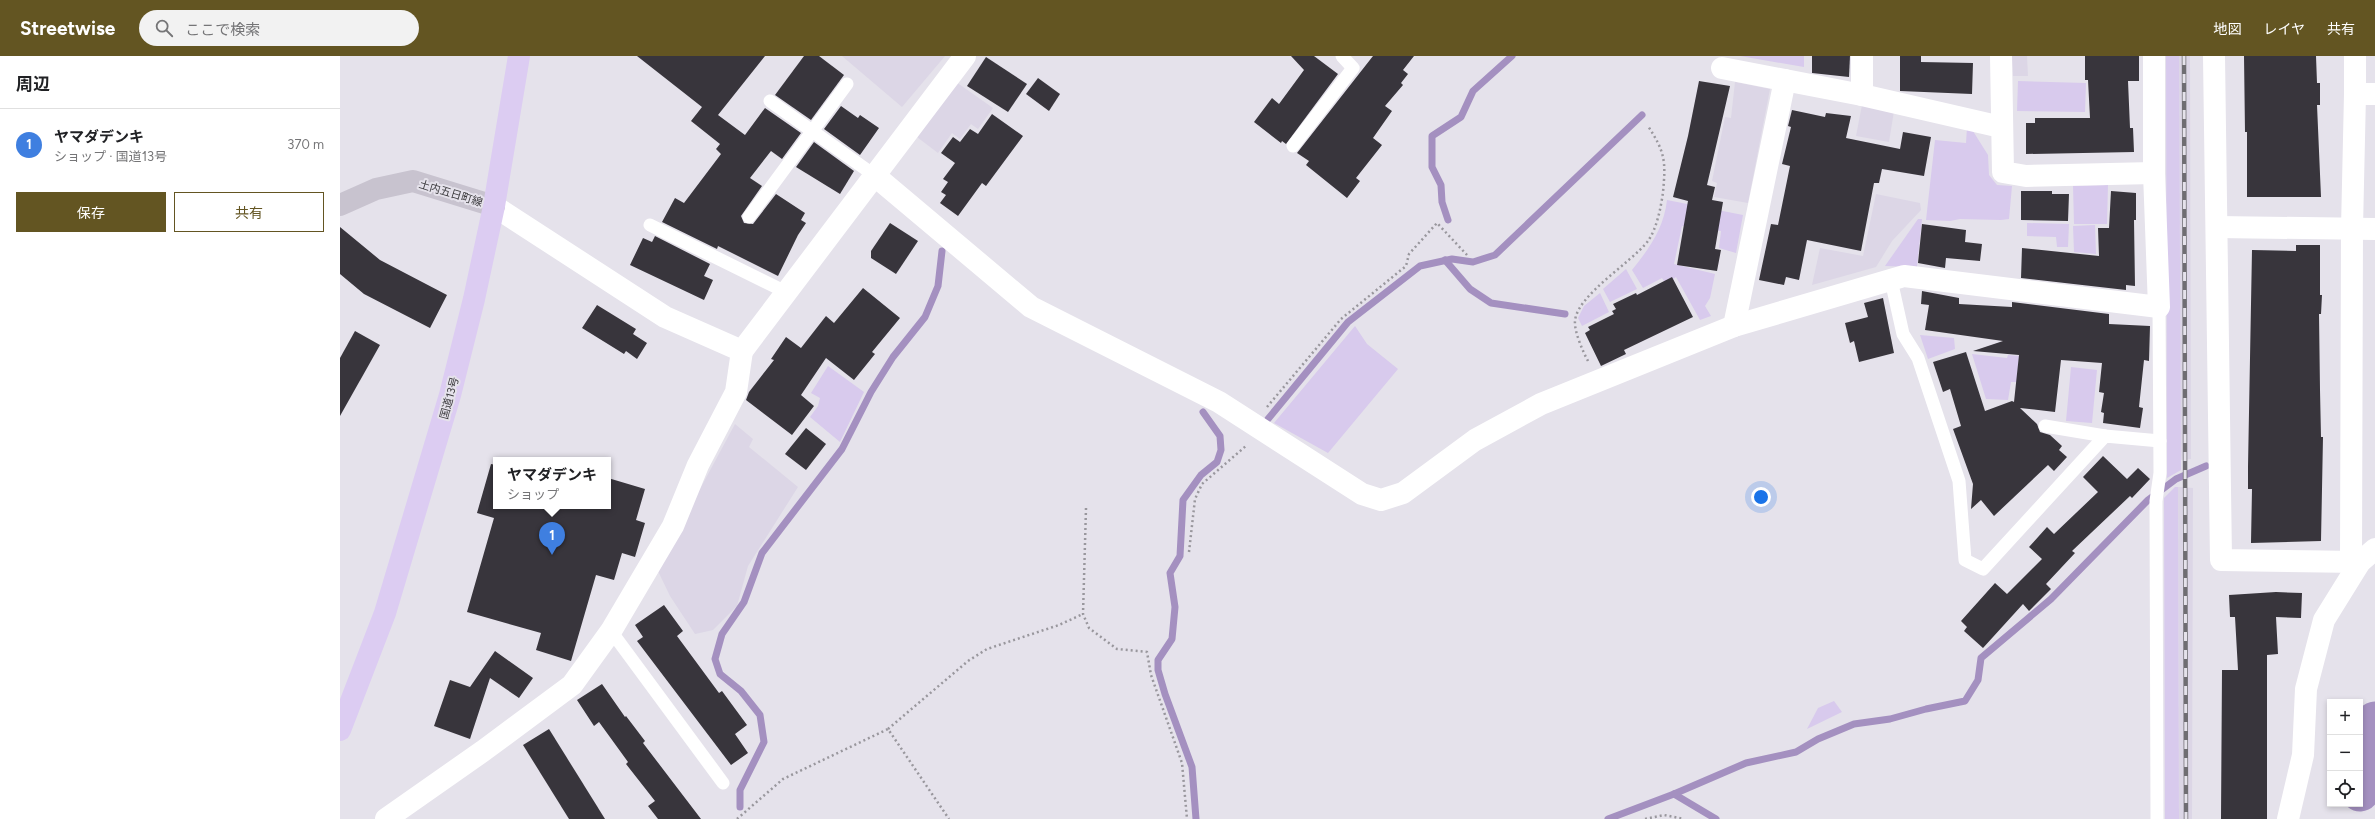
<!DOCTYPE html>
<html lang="ja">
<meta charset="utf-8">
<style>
body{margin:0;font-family:Figtree,"Noto Sans JP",sans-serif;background:#f2f2f2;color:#202124}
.controls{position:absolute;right:12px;bottom:12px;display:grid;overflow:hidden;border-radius:0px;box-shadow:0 2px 6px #0003}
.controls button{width:36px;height:36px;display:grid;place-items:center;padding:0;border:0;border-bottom:1px solid #e0e0e0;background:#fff;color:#202124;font:20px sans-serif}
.you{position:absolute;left:1421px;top:441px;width:14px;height:14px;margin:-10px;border:3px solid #fff;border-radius:50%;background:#1a73e8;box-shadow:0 0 0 6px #1a73e833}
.badge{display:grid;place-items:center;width:26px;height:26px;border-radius:50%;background:#635522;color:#fff;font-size:13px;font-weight:700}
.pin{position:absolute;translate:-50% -33px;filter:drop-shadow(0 1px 2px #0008)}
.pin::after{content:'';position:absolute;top:21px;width:14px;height:12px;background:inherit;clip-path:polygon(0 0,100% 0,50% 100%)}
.popup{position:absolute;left:153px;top:401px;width:118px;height:52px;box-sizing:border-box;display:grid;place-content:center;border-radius:0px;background:#fff;filter:drop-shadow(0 1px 3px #0005);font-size:13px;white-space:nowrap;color:#757577}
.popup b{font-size:15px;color:#202124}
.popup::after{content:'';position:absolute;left:50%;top:100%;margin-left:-8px;border:8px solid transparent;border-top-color:#fff}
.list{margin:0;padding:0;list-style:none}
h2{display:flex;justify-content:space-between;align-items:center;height:52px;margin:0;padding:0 16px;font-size:17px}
h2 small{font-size:13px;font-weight:400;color:#757577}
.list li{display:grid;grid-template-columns:26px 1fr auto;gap:12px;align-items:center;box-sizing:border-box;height:72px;padding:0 16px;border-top:1px solid #e0e0e0}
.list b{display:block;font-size:15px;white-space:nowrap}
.list p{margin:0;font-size:13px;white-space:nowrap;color:#757577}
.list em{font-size:13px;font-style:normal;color:#757577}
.actions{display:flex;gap:8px;padding:12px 16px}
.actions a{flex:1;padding:9px 0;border:1px solid #635522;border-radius:0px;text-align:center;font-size:14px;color:#635522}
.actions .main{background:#635522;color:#fff}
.icon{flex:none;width:22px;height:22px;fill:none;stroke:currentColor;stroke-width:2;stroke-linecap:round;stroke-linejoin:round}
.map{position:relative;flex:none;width:2035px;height:763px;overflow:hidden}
header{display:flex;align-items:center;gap:24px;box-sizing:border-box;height:56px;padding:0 20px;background:#635522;color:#fff}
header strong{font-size:19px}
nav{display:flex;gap:22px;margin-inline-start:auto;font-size:14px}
.search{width:280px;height:36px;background:#f2f2f2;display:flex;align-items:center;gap:10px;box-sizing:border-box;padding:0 14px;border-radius:22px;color:#757577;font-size:15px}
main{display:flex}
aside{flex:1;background:#fff}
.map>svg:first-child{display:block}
.built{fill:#dcd6e6}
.green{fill:#d8caed}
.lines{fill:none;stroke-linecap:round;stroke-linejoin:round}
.stream{stroke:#a490c0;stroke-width:7}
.river{stroke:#a490c0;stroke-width:39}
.building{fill:#38353c}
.path{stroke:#99979d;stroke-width:2.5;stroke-dasharray:2 3;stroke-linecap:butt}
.service{stroke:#fff;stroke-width:13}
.minor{stroke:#fff;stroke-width:22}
.tertiary{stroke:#fff;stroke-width:22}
.secondary{stroke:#c8c3cf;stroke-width:22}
.trunk{stroke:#dcccf2;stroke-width:22}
.rail-casing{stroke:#6f6d72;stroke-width:4.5}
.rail{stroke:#e5e2eb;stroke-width:3;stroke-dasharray:9;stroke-linecap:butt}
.labels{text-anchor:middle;stroke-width:4;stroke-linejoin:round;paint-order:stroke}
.street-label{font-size:11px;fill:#3b3a3d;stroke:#e5e2eb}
</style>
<header>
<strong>Streetwise</strong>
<div class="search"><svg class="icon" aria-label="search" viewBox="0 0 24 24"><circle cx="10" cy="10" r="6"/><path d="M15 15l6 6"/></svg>ここで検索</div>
<nav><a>地図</a><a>レイヤ</a><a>共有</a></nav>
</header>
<main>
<aside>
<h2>周辺<small></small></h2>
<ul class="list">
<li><span class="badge" style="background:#3f7fe0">1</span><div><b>ヤマダデンキ</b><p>ショップ · 国道13号</p></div><em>370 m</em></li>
</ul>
<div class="actions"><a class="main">保存</a><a>共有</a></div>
</aside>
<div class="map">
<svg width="2035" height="763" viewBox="0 0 2035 763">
<rect width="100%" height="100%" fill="#e5e2eb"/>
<g class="built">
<polygon points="502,0 605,0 562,51"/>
<polygon points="1672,0 1687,0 1688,20 1673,20"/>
<polygon points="1839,0 1850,0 1851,403 1840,404"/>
<polygon points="616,26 653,52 638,73 631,68 620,83 612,77 598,97 577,81"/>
<polygon points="1395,26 1430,33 1408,147 1374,141 1377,127 1372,125 1385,61 1391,62"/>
<polygon points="1522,49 1554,55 1549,86 1516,80"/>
<polygon points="1536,138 1580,147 1581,154 1552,185 1536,211 1472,229 1480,192 1523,200"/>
<polygon points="395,368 413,383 409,391 458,431 408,510 397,550 373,574 355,578 330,540 317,513"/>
<polygon points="1838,431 1853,432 1852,763 1839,763"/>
</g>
<g class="green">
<polygon points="1400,0 1464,0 1464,11"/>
<polygon points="1826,0 1839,0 1841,414 1827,422"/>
<polygon points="1678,25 1746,27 1745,56 1677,55"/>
<polygon points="1627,71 1631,72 1648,99 1649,119 1657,129 1672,130 1669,163 1661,164 1620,163 1610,165 1586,164 1595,84 1626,87"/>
<polygon points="1768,129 1767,168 1734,168 1733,130"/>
<path d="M1327,144L1403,159L1396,197L1379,192L1381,175L1342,170L1334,208L1375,218L1370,242L1365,250L1371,260L1360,264L1336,221L1326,228L1322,222L1303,232L1292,214C1309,193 1324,172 1327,144Z"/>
<polygon points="1578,163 1582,163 1577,211 1545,210"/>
<polygon points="1687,167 1729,168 1728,191 1717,191 1716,181 1687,180"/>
<polygon points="1755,169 1756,198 1734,196 1733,170"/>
<polygon points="1286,213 1297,233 1270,246 1263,233"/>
<polygon points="1260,237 1269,256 1242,270 1238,262 1244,250"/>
<polygon points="1015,270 1027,288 1058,313 988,397 934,367"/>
<polygon points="1580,279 1614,282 1615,293 1588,303"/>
<polygon points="1632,298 1667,302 1668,299 1679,300 1677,326 1671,326 1668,344 1646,343"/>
<polygon points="488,310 524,336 500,386 470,361 478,350 480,342 471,337"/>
<polygon points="1731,311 1757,314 1752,367 1726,365"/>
<polygon points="1835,431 1838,431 1839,763 1825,763 1824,442"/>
<polygon points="1494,645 1502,656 1467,673 1478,652"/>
</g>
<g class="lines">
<g class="stream">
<polyline points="1108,164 1102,146 1101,129 1092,111 1092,80 1121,61 1133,35 1172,0"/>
<polyline points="1105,204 1130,233 1151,247 1225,258"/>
<polyline points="928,363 1008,266 1080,210 1112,203 1133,206 1155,199 1302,59"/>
<polyline points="1334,738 1376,763"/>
<polyline points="400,751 400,734 424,686 420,659 401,635 380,618 375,603 382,578 404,546 422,497 502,393 531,336 553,301 585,261 598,230 602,195"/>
<polyline points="856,763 852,711 825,638 818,614 818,604 832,583 835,551 830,517 840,500 843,444 861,419 877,406 881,394 880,380 863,356"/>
<polyline points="1268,763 1334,738 1406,707 1456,696 1478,683 1514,668 1550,663 1586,653 1625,645 1638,624 1641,602 1711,543 1808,444 1836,423 1866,410"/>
</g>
<polyline class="river" points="2020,736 2029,710 2035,665"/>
</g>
<g class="building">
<polygon points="297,0 425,0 378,59 405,79 425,52 461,77 442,103 431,95 410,122 422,130 401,160 404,167 413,168 436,138 465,157 461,164 466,167 458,179 438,220 378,190 377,193 322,166 335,142 344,147 381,98 376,93 380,88 351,65 362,51"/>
<polygon points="464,0 479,0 504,19 471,64 435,39"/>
<polygon points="951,0 974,0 998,18 946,88 942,85 941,87 914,66 932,42 939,48 964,14"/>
<polygon points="1033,0 1074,0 1063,14 1068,18 1061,27 1063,29 1045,50 1052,55 1033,82 1042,89 1016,122 1020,125 1007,142 966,109 969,105 957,97"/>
<polygon points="1472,0 1510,0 1509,21 1472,17"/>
<polygon points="1560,0 1581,0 1581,6 1633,7 1632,38 1560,35"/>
<polygon points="1745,0 1799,0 1799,25 1788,25 1790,72 1793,72 1794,96 1686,98 1686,67 1695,67 1695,62 1750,62 1748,24 1745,24"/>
<polygon points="1904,0 1976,0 1977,27 1980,27 1980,49 1977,49 1981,141 1907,141 1907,76 1905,76"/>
<polygon points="646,1 687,28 668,56 627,30"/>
<polygon points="698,22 720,38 709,55 686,38"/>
<polygon points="1359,25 1390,30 1367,129 1375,131 1372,144 1383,146 1375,193 1381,194 1377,215 1337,209 1348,145 1333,141 1348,80"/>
<polygon points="501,50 518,62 520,59 539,72 520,99 484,73"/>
<polygon points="1452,54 1485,61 1486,57 1511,60 1506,82 1560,93 1563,76 1591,81 1584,120 1542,113 1539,127 1534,127 1521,195 1467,184 1459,224 1446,221 1444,229 1419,224 1431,168 1438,169 1450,110 1442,108 1451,71 1448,70"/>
<polygon points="652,58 683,80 646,130 642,127 618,160 600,147 606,139 601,136 608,126 603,123 615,107 601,97 613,81 620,86 630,73 638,78"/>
<polygon points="474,86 514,115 500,138 456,111"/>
<polygon points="1681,135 1712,135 1712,138 1729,138 1728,165 1681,164"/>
<polygon points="1771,135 1796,137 1796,164 1794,164 1795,230 1786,229 1786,234 1681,222 1682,192 1759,200 1758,172 1769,172"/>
<polygon points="550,167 578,185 556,218 531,202 531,195"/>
<polygon points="1582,168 1626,174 1625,186 1642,188 1640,205 1606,202 1605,212 1578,207"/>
<polygon points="0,171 40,204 107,239 90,272 24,238 0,218"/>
<polygon points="315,180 370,208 364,220 373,224 364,244 290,209 303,182 312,186"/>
<polygon points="1956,189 1980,189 1980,239 1982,239 1981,258 1979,258 1980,334 1981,381 1983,381 1981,485 1911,487 1912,433 1908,433 1908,411 1912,194 1956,195"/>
<polygon points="1332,221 1353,261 1284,294 1286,298 1261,310 1245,277 1250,274 1248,271 1274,258 1272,255 1276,253 1273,248 1296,237 1297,239"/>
<polygon points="523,232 560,262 532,296 535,298 514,324 486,302 461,339 474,350 452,379 406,344 409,336 434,304 431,303 446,281 461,292 486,260 494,267"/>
<polygon points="1582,235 1619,242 1619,248 1672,251 1672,246 1769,258 1769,268 1810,270 1809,305 1804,304 1799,351 1803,352 1800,372 1763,367 1764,357 1761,356 1764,337 1759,336 1762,307 1721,304 1715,356 1680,352 1697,368 1700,376 1710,379 1722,390 1719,394 1727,401 1714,415 1708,409 1654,460 1641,444 1631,453 1633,428 1613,373 1621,370 1610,333 1603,336 1593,306 1626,296 1645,355 1672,345 1674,346 1679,299 1633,295 1663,285 1585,274 1589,249 1581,248"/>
<polygon points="1543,242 1554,297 1519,306 1514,285 1510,287 1505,267 1528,261 1524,247"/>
<polygon points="257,249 296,273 293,278 307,287 297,303 286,295 284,298 242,272"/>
<polygon points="15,275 40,289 0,360 0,302"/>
<polygon points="466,372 486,388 466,414 445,398"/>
<polygon points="1763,400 1787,423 1798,412 1810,423 1792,442 1790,440 1732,495 1735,497 1706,528 1711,533 1689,555 1683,548 1643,592 1624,575 1627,571 1621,565 1655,527 1667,538 1702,503 1689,491 1707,471 1714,478 1758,436 1743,421"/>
<polygon points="151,408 156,409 156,453 157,450 268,450 268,422 305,433 296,464 305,467 295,501 282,497 274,524 256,519 231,605 196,594 201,577 127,556 154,462 137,457"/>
<polygon points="1936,536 1962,537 1961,562 1936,561 1938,598 1927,599 1927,763 1881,763 1882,614 1898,614 1895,561 1890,561 1889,539"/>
<polygon points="324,549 343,575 337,580 379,637 382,635 407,669 395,678 408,697 391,709 297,585 303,581 295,569"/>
<polygon points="155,595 193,622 179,642 150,622 130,683 94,670 110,624 130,631"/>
<polygon points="262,628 285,661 286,660 305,685 303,687 361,763 318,763 308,750 315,745 286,708 288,706 259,666 254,670 237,644"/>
<polygon points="209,673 265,763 229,763 183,689"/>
</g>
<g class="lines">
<g class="path">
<path d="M1248,305C1243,296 1234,275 1235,265C1237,239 1291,207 1308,185C1317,172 1321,151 1323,136C1326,105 1325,96 1308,70"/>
<polyline points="927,351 1001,263 1066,210 1069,198 1097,167 1127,199"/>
<polyline points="746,452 743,558 749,572 777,593 807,596 811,619 842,707 847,763"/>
<polyline points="849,496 855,443 862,428 907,389"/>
<polyline points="548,673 628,605 647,593 719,569 743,558"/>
<polyline points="397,763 443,723 548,673 609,763"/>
<polyline points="1305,763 1324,759 1344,763"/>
</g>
<g class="service">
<polyline points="430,45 534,119"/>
<polyline points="953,90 1013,12 1002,0"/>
<polyline points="409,161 507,28"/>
<polyline points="310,169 446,236"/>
<polyline points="1551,224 1563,278 1578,302 1619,425 1625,504 1643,513 1765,380 1820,385"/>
<polyline points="1705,370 1765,380"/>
<polyline points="271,575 383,727"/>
<polyline points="1817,763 1816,445 1820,417 1819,251"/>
</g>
<g class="minor">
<polyline points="1522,0 1522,39"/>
<polyline points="1661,0 1663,116 1686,120 1814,117"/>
<polyline points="1874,0 1881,504 2020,506"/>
<polyline points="2015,0 2015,38"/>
<polyline points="1382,12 1522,39 1661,71"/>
<polyline points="534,119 691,251 879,346 1022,438 1041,444 1063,437 1135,384 1201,348 1394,270 1564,220 1819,251 1814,117 1814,0"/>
<polyline points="1877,171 2035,173"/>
<polyline points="1394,270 1445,24"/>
<polyline points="2011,506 2012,172 2015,38 2035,38"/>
<polyline points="46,763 143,695 232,629 271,575 333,470 358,409 396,336 402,295"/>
<polyline points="1948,763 1963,699 1966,633 1984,564 2020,506 2035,493"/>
</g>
<polyline class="tertiary" points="154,150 325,261 402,295 625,0"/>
<polyline class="secondary" points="0,149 36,133 73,125 154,150"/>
<polyline class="trunk" points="0,674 45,557 110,339 134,243 154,150 179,0"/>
<g class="rail-casing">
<polyline id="rail" points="1844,0 1846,763"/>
</g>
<use href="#rail" class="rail"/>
</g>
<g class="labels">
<g class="street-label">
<text transform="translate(111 137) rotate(17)" y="4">土内五日町線</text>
<text transform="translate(109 342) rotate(-75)" y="4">国道13号</text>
</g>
</g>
</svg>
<div class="controls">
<button>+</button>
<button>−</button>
<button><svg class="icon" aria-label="locate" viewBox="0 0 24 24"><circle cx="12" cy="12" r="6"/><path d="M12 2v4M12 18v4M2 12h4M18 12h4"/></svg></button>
</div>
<div class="you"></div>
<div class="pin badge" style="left:212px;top:499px;background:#3f7fe0">1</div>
<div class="popup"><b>ヤマダデンキ</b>ショップ</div>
</div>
</main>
